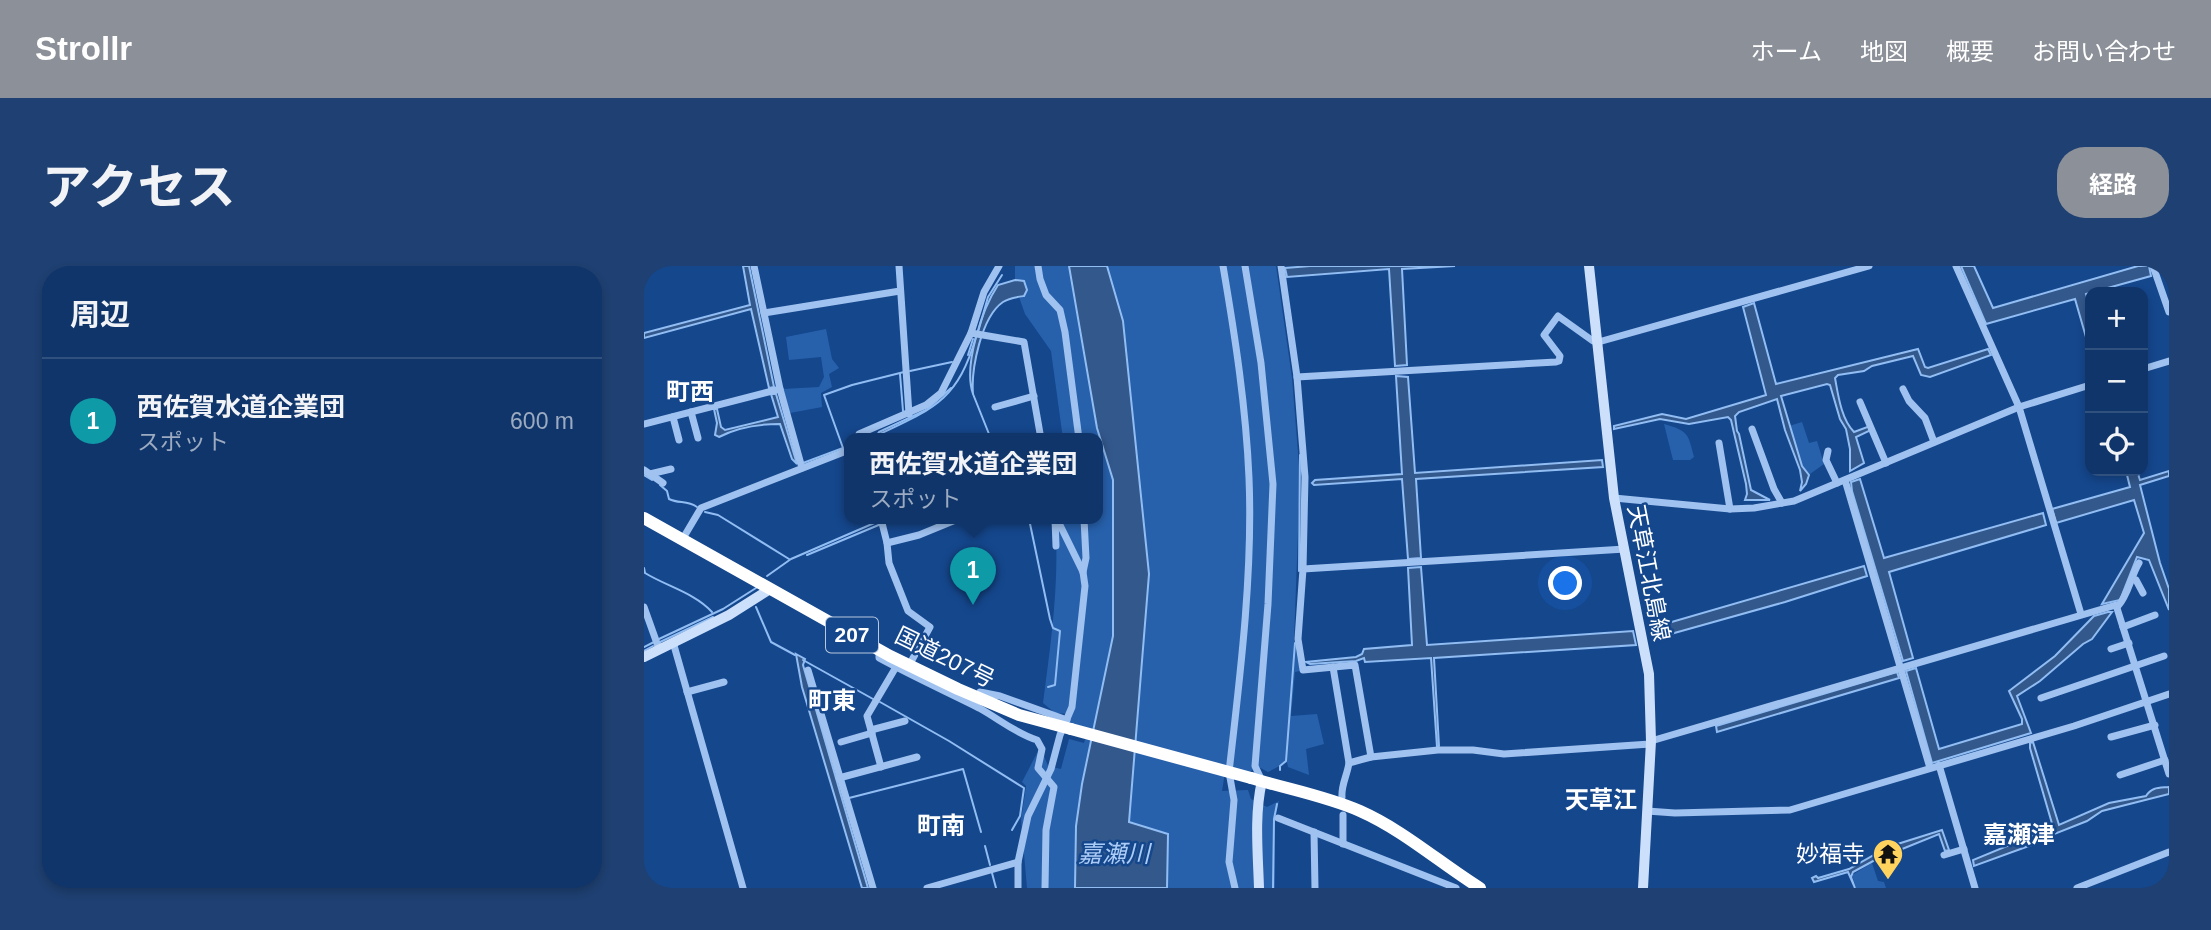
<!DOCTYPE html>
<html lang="ja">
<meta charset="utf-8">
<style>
body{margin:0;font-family:Arial,"Noto Sans JP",sans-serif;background:#1e4072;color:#f1f3f6}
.controls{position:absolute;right:21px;top:21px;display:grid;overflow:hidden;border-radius:14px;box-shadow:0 4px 10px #0003}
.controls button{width:63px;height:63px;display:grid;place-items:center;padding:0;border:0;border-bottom:2px solid #30507e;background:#10356a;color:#f1f3f6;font:35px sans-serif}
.you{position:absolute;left:922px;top:318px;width:24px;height:24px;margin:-18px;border:5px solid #fff;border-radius:50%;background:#1a73e8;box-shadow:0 0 0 10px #1a73e833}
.badge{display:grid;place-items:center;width:46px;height:46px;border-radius:50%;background:#8c9099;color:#fff;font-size:23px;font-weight:700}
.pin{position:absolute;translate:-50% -58px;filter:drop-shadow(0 2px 4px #0008)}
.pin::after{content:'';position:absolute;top:37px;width:24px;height:21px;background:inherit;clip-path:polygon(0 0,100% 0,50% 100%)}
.popup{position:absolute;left:200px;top:167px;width:259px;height:91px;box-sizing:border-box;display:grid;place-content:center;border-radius:14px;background:#10356a;filter:drop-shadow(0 2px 5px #0005);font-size:23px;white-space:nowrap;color:#9cabc1}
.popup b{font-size:26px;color:#f1f3f6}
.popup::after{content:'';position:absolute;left:50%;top:100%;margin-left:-14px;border:14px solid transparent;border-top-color:#10356a}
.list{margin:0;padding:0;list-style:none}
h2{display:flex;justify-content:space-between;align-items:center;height:91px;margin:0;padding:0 28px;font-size:30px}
h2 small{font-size:23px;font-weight:400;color:#9cabc1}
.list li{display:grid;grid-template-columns:46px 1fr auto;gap:21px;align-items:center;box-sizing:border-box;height:126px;padding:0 28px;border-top:2px solid #30507e}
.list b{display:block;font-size:26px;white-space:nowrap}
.list p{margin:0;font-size:23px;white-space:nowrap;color:#9cabc1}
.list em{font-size:23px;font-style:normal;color:#9cabc1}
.icon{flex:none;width:38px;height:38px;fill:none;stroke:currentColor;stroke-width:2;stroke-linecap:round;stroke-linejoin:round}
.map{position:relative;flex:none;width:1525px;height:622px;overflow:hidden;border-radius:28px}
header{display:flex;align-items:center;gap:42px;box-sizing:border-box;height:98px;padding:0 35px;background:#8c9099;color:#fff}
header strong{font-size:33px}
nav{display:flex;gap:38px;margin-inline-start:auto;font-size:24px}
.intro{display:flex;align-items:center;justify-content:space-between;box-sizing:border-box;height:168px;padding:0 42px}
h1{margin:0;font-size:49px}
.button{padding:18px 32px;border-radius:28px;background:#8c9099;color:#fff;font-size:24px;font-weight:700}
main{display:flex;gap:42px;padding:0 42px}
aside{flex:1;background:#10356a;border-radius:28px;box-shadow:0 4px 10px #0003}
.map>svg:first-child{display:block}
.green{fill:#2761ac}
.water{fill:#33588c;stroke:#91bdf3;stroke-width:2}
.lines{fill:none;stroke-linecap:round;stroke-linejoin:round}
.stream{stroke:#91bdf3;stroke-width:2}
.street{stroke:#9fc2f0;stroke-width:7}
.secondary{stroke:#cde0fb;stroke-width:10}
.highway{stroke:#fff;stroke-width:12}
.highway-bridge{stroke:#fff;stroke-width:12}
.labels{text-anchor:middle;stroke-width:5;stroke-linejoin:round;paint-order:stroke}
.shield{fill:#15478d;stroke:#b9c8dd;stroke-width:2}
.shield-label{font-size:21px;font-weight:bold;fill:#fff}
.street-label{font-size:23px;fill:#fff;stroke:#15478d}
.poi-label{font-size:23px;fill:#fff;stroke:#15478d;text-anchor:end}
.neighbourhood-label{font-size:24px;font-weight:bold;fill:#fff;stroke:#15478d}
.water-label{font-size:24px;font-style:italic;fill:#abccf7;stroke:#15478d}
</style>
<header>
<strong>Strollr</strong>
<nav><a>ホーム</a><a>地図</a><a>概要</a><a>お問い合わせ</a></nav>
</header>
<div class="intro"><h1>アクセス</h1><a class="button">経路</a></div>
<main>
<aside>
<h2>周辺<small></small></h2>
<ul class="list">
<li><span class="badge" style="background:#0f9aa8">1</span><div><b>西佐賀水道企業団</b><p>スポット</p></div><em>600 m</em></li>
</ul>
</aside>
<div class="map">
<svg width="1525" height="622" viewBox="0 0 1525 622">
<rect width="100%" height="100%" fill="#15478d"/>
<g class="green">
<path d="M371,0H425L453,162L469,214V370L438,518L432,560L431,622H383L377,554L382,520L378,516L393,487L400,490L404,500L417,503L425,473L440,477L444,463L426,457L425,448L411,447L399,437C407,376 416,314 411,253H453V173H419L407,85L381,48L375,31L380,29L371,14Z"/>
<polygon points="463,0 632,0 648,112 656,212 650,374 656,405 651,406 647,450 673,448 680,478 662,483 665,509 644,501 643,496 624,506 613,500 606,506 582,500 578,525 604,524 607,533 623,541 635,535 631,552 631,622 523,622 523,617 485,556 505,308 479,55"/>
<polygon points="182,63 188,93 195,102 185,108 188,121 177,127 178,141 146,147 139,123 175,121 180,111 177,91 145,94 142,71"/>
<polygon points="1158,156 1165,177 1173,175 1180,198 1166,208 1158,200 1145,160"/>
<path d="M1020,158C1044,165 1044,167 1050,191L1046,194H1029Z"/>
<polygon points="1228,597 1234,615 1240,616 1242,622 1212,622 1208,609"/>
</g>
<g class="water">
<polygon points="99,0 105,0 130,121 125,122 107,43 0,72 0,67 106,39"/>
<polygon points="425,0 463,0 479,55 505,308 485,556 524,568 523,622 431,622 432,560 438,518 469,370 469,214 453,162"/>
<polygon points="666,0 811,0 758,3 763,99 751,100 745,3 643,11 641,2"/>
<polygon points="1317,0 1330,0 1349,42 1494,0 1505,0 1507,10 1442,28 1446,43 1446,85 1431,33 1342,58"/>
<path d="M371,14L380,15L383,24L380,30C373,31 365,32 359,36C337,51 327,104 329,128C319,100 338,43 354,19Z"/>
<path d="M1110,37L1132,118L1274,83L1281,101L1284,102L1344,83L1347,89L1286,111L1277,109L1269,90L1228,100L1220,105L1194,109L1191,112C1194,128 1197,153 1210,166L1226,160L1227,164L1212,171L1220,197L1206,205V183L1202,163L1196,153L1186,119L1183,118L1137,130L1158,200L1165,209L1162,218L1156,225L1158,216L1156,204L1141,164L1133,133L1095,146L1091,150L1093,165L1095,168L1107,224L1126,234H1101L1103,228L1102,218L1087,154L1084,151L1045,158L1016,153L970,163V160L1018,148L1042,153L1122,129L1099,41Z"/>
<polygon points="752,110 764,111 771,207 958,194 959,201 772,213 777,292 764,293 758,213 670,219 668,217 671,214 758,208"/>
<path d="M127,128H132L153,198L148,193L136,158C114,158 94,161 75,171L71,169L73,157L70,143H73L77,161L81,164L134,151Z"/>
<polygon points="1482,205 1493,205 1496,214 1525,205 1525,210 1496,219 1516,297 1525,323 1525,344 1505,294 1493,291 1476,334 1458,338 1500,267 1490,234 1412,257 1408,243 1486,221"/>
<polygon points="1216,213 1240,292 1399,247 1402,259 1245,306 1269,392 1259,395 1208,225 1207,216"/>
<polygon points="1220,300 1223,310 1141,336 1009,373 1007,362"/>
<polygon points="777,301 783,379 989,365 992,379 790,392 795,480 793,481 787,392 721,396 720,392 712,395 666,398 662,396 712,391 718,388 720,383 768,379 764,302"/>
<polygon points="1464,346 1468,346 1448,373 1439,378 1396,415 1373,430 1387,467 1288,497 1262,405 1272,402 1295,483 1378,458 1378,453 1365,425 1411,390 1450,350"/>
<polygon points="152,388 161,393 159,399 224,622 218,622 158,421"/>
<polygon points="1253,406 1255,412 1073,466 1072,460"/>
<path d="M1389,476L1415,559L1465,537L1502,530C1508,521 1514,522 1525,521V528L1458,545L1443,555L1410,568L1404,573L1330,600L1329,594L1409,561L1386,482V477Z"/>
<polygon points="1298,564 1305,584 1301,585 1295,568 1231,594 1209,606 1207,611 1211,622 1204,606 1170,616 1168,612 1172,610 1174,612 1205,603 1244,581"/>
</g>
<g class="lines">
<g class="stream">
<polyline points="334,66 344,31 358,9"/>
<polyline points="324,89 329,73"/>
<polyline points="266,105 308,96"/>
<polyline points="256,108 259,145"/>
<polyline points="329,128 347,173"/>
<polyline points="230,173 235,166 282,144 307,122"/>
<path d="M233,173L236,168C291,142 314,133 332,71"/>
<polyline points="159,197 199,182 180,129 208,119 260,106"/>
<polyline points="0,209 8,214"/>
<path d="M16,219L23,225L25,233C35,238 43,234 53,241"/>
<polyline points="61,246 74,249 145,293"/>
<polyline points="385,253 406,353 409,362 416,365 411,419 404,421"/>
<polyline points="163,289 237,258"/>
<path d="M0,302L1,307C22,320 51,327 68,346"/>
<polyline points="655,305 656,189"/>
<polyline points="123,310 147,293 235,255"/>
<polyline points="112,341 127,376 151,389"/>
<polyline points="15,373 79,343 112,322"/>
<polyline points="14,377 69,351"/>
<polyline points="0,381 10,376"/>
<polyline points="0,385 9,380"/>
<polyline points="159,394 229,433"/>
<polyline points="236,436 305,475 380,522 376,550 368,564"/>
<polyline points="636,504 636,500 642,495 651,377"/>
<polyline points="205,532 319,503 337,566"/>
<polyline points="341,580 346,599"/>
<polyline points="348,607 352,622"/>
<polyline points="629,622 630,553 633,538"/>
</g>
<g class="street">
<polyline points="255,0 265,148"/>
<polyline points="394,0 396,13 402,29 416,44 421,66 435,173"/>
<path d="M579,0C591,70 602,141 605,212C609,307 596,411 585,506L590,534L585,596L591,622"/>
<polyline points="601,0 617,97 629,218 624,338 611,500 618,515"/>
<polyline points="637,0 653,111 661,211 659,303 654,373 659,404 711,399 727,491"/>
<polyline points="1312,0 1375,141 1437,348"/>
<polyline points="1509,0 1525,46"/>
<polyline points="120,47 256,25"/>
<polyline points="327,67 380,76 397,173"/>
<polyline points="1499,103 1525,95"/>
<polyline points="653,111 912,96 915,95 916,90 900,69 914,50 949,75 958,75 1225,0"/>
<polyline points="136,123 158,202"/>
<polyline points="1259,123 1265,135 1281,152 1290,176"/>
<polyline points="1216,136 1242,197"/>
<polyline points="351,141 390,130"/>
<polyline points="47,146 54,172"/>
<polyline points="29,151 35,174"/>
<polyline points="0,158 136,123 110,0"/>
<polyline points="1108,163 1130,223 1138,237"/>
<polyline points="213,173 215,168 282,139 297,127 327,67 340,26 355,0"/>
<polyline points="1075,177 1086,243"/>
<polyline points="1184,185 1182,194 1193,217"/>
<polyline points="0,204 19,217"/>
<polyline points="6,208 27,203"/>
<polyline points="1201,214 1286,502"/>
<polyline points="970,232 1086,243 1110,242 1150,235 1375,141 1446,119"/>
<polyline points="237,253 243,277 275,269 314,253"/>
<polyline points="411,253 412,280"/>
<polyline points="38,274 57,242 205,184"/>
<polyline points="243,277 245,297 264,345 286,361 268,394"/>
<polyline points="659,303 981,283"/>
<polyline points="439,306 442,292 440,253"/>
<polyline points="1488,313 1492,314 1499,327"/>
<path d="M1474,340C1484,330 1487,310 1495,297"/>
<polyline points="0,341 15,383"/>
<polyline points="1479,361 1511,349"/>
<polyline points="29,376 99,622"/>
<polyline points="1467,383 1485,377"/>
<path d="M235,384V392C268,410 301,425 335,442C355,453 371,467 393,474L398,483L394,502L410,521L402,564L401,622"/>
<polyline points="689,401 705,497"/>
<polyline points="164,404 229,622"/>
<polyline points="43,426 80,416"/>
<polyline points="336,426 356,430 423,454"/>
<polyline points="1397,432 1520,390"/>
<polyline points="227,464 261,455"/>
<polyline points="1467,471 1511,459"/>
<polyline points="1007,475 1472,339 1525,508"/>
<polyline points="197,476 228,467"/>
<polyline points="1295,499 1331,622"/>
<polyline points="237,501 223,450 252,401"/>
<polyline points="1476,509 1521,494"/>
<polyline points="195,512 273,491"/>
<path d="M698,531C697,519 703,510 705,497L727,491L794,484H829L860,488L1006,478"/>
<polyline points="1003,545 1031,547 1146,544 1430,460 1525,428"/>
<polyline points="699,549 699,578"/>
<polyline points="634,552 812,622"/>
<polyline points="670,566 671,622"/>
<polyline points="1300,589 1320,583"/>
<polyline points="283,622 374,596"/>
<polyline points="374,622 374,596 384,550 407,503 416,469 428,441 441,320 439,306 413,253"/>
<polyline points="1433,622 1525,586"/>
</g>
<g class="secondary">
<polyline points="945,0 970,232 1005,408 1007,475 999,622"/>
<polyline points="0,391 85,349 126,323"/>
<path d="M615,622C614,588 610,549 618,515"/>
</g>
<g class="highway">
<polyline points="0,252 246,390 314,423 375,449 427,463"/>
<path d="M607,512C643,523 682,530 716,545C759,564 796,597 836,622"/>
</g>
<polyline class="highway-bridge" points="427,463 607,512"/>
</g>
<defs>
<g id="temple-pin" transform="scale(1.575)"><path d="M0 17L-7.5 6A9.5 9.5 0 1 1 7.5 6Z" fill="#ffd35e" stroke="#15478d"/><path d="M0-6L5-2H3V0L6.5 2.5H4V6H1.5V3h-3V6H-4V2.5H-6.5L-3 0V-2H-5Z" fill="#111"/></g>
</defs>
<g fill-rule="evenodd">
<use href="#temple-pin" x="1244" y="588"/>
</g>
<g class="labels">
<rect class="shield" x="182" y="351.5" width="52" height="35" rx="5"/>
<g class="shield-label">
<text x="208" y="376">207</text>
</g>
<g class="street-label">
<text transform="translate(1005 307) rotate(79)" y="8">天草江北島線</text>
<text transform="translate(301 391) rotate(26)" y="8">国道207号</text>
</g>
<g class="poi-label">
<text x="1221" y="596">妙福寺</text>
</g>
<g class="neighbourhood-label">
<text x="46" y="134">町西</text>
<text x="188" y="443">町東</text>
<text x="957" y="542">天草江</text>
<text x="297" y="568">町南</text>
<text x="1375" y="577">嘉瀬津</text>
</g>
<g class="water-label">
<text x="470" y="596">嘉瀬川</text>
</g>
</g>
</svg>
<div class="controls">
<button>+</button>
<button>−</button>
<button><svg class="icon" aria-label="locate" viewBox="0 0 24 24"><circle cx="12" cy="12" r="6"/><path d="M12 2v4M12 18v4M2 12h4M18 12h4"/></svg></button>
</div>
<div class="you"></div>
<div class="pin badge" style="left:329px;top:339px;background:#0f9aa8">1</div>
<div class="popup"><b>西佐賀水道企業団</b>スポット</div>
</div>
</main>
